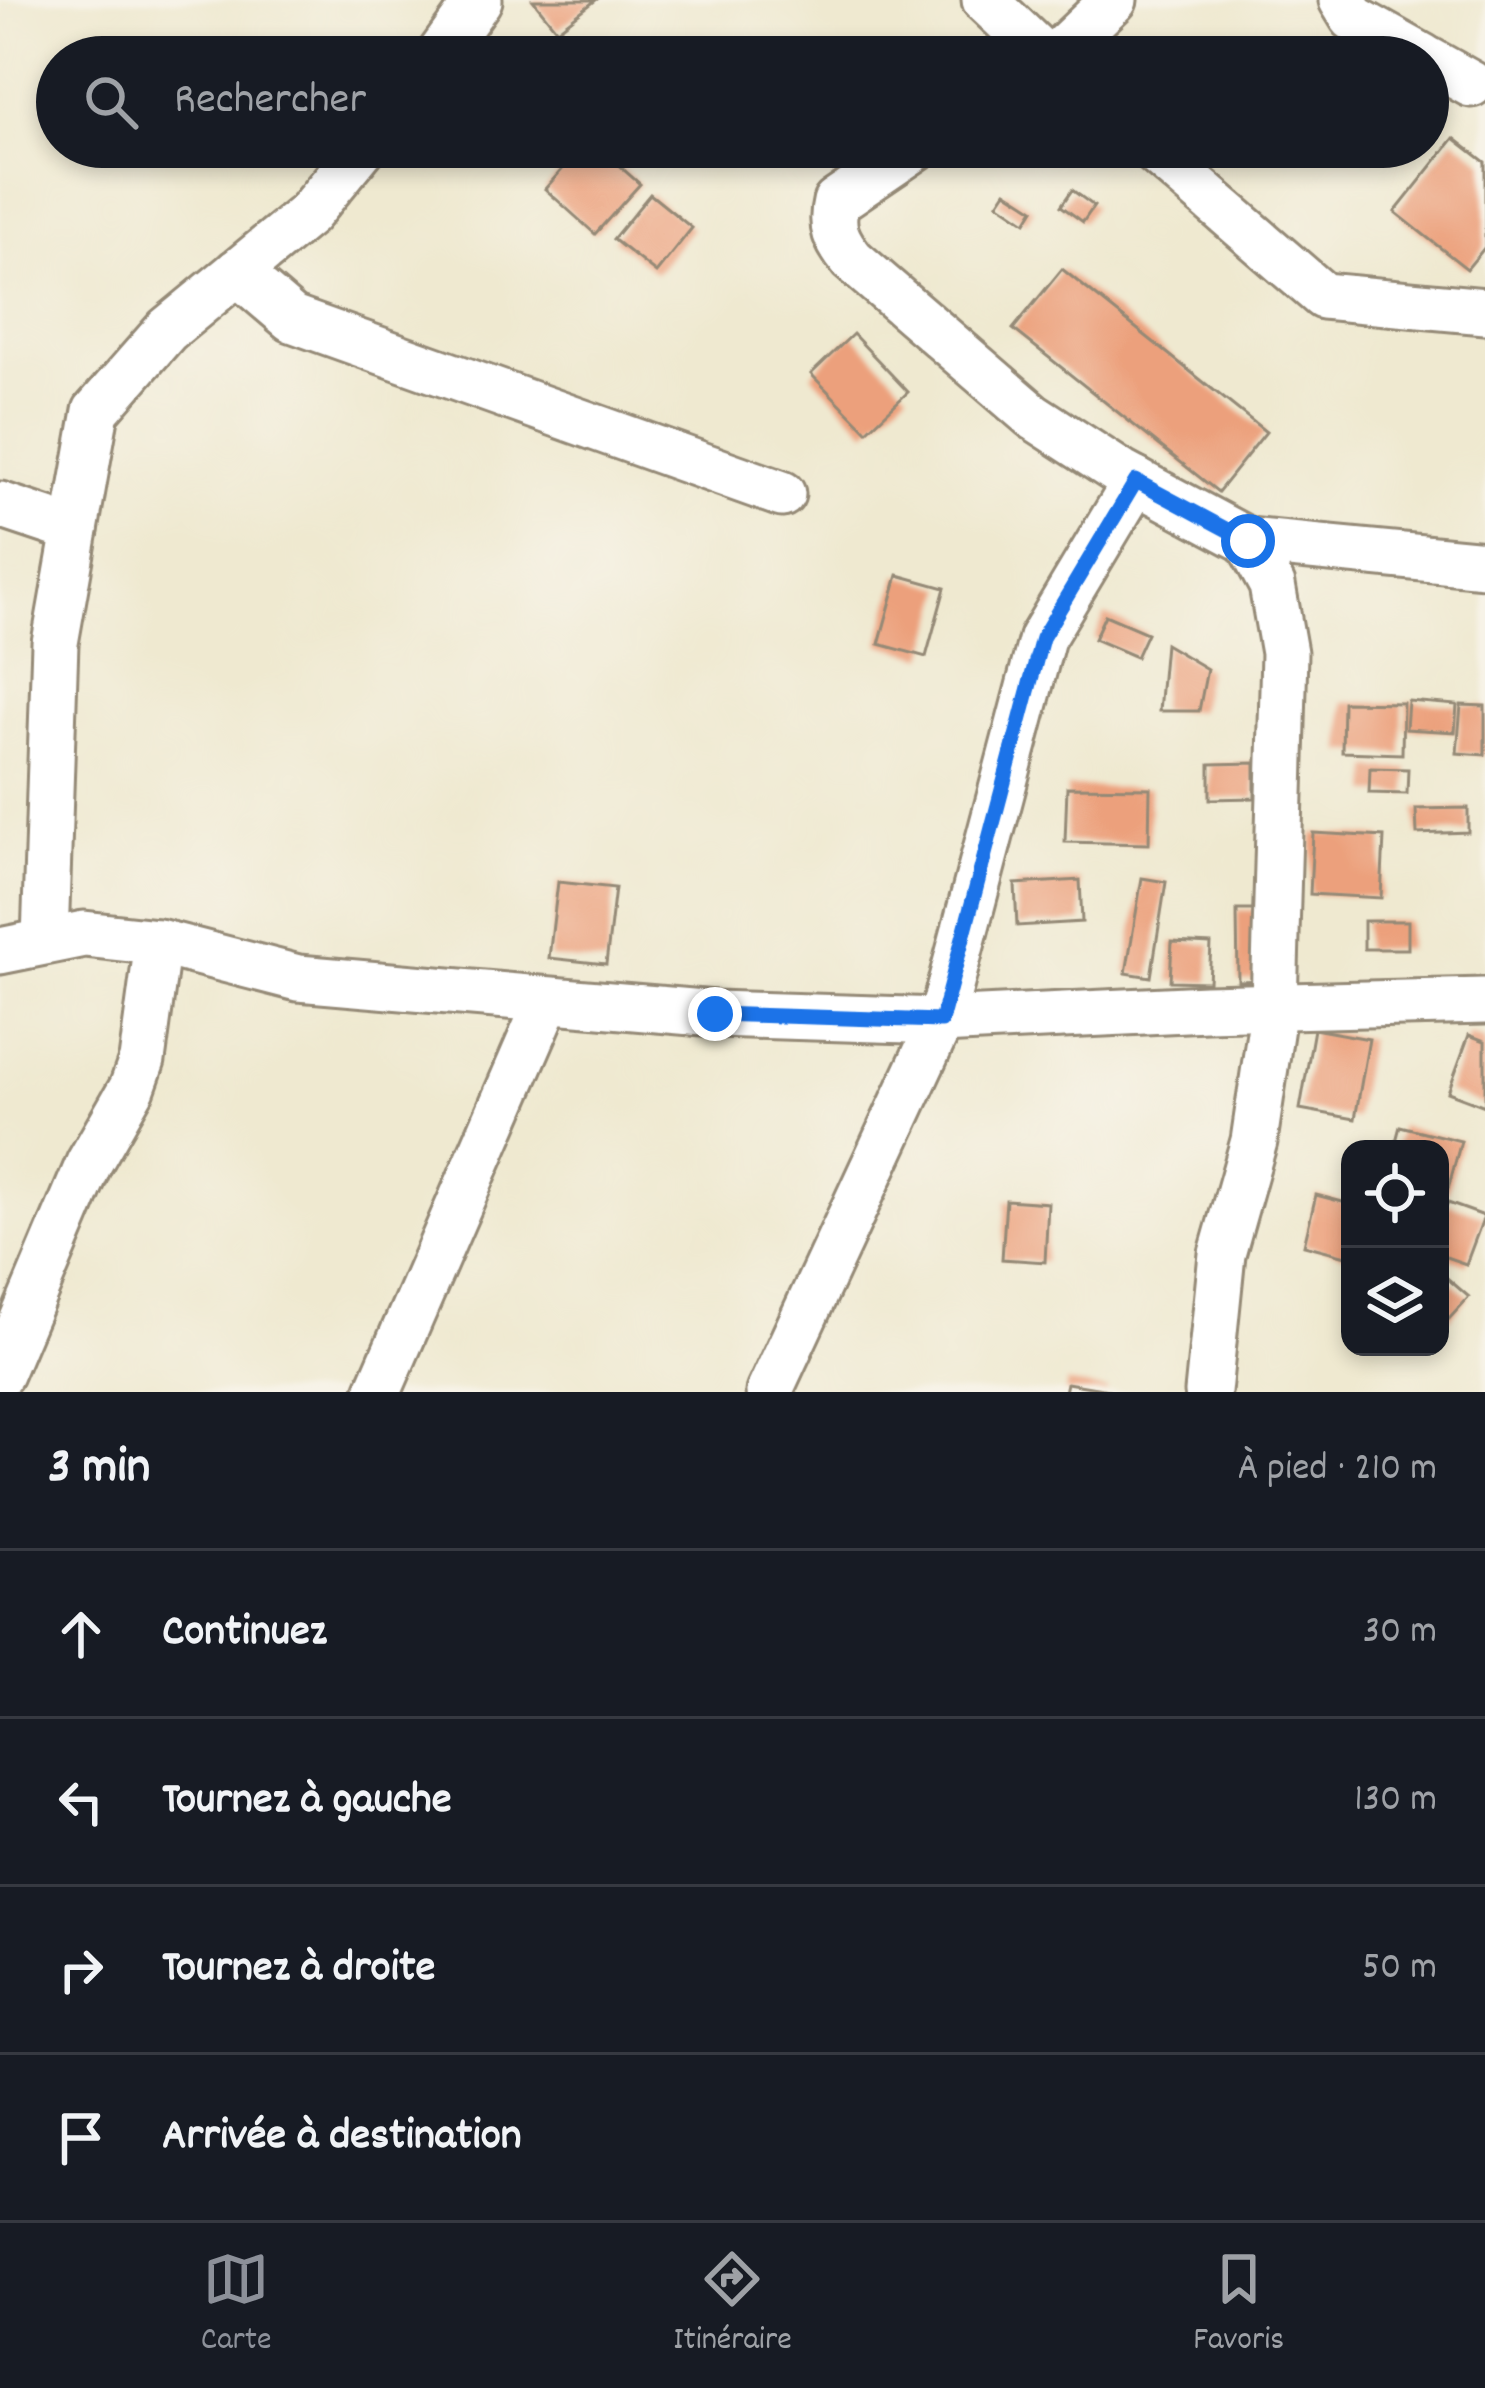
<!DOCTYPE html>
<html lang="fr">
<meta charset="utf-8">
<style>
body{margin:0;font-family:Dekko,sans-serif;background:#242831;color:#f1f3f6}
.controls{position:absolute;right:36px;bottom:36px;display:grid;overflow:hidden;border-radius:24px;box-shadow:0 6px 18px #0003}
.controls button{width:108px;height:108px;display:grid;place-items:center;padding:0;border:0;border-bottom:3px solid #363941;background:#171b24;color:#f1f3f6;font:60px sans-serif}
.stop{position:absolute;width:36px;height:36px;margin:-27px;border:9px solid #1a73e8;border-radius:50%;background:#fff}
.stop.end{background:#1a73e8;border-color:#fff;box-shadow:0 3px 12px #0008}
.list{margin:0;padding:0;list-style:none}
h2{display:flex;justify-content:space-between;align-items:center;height:156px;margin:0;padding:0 48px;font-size:51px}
h2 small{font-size:39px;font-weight:400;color:#9ea1a6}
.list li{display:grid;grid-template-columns:78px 1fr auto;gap:36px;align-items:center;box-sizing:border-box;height:168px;padding:0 48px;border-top:3px solid #363941}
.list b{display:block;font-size:45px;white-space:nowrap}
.list em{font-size:39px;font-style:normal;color:#9ea1a6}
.icon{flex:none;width:66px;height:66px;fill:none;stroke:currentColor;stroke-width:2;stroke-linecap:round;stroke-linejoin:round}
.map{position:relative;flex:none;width:1485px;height:1392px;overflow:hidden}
.search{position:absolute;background:#171b24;box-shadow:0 6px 18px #0003;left:36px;right:36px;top:36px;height:132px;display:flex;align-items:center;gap:30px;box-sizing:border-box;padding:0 42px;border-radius:66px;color:#9ea1a6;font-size:45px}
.sheet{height:828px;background:#171b24}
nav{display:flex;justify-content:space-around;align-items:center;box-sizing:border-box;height:168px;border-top:3px solid #363941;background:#171b24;font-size:33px;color:#9ea1a6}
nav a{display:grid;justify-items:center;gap:6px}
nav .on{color:#8c9099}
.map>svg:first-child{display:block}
.building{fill:#eca07c}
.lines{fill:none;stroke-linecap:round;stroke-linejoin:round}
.minor-casing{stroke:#958a77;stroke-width:51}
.minor{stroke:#fff;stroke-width:45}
.route{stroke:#1a73e8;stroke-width:15}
</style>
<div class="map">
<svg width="1485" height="1392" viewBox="0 0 1485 1392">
<rect width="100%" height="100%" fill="#f7f3e8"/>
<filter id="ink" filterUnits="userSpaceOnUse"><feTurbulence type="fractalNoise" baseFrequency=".00833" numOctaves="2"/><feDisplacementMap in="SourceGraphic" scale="24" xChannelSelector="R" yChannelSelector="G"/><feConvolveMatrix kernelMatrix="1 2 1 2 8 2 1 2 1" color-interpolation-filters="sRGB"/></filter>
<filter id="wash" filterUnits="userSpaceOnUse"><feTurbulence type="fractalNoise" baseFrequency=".004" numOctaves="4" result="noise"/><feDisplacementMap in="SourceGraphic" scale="48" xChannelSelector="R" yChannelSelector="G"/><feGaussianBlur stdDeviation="2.7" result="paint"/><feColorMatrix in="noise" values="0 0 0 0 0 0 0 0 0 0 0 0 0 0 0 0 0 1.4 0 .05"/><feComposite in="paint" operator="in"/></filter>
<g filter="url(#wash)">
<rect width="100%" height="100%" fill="#efe9d0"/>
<g id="blocks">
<g class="building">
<polygon points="533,0 596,0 557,30"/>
<polygon points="1454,138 1485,162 1485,247 1467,269 1395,212"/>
<polygon points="582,147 598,147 640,184 595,234 545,189"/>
<polygon points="1072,190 1094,206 1083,222 1061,206"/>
<polygon points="1006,191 1034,209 1026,222 998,203"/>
<polygon points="650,194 692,228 656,273 613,239"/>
<polygon points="1062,269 1266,432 1218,492 1013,329"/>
<polygon points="853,334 908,392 867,431 811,374"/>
<polygon points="898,575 945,588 926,657 879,644"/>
<polygon points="1105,615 1147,633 1136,657 1094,639"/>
<polygon points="1165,644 1207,669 1199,711 1159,711"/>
<polygon points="1408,701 1457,705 1455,732 1406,729"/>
<polygon points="1343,702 1403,703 1402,754 1342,752"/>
<polygon points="1461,705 1485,706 1485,755 1457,753"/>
<polygon points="1255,763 1255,798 1210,799 1210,764"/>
<polygon points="1370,768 1408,769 1407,794 1369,793"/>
<polygon points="1067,787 1150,788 1149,844 1065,842"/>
<polygon points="1468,808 1468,832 1417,834 1416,809"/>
<polygon points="1313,833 1384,837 1381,898 1310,894"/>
<polygon points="1142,878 1166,882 1151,977 1126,973"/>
<polygon points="1080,880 1082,922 1017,926 1015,884"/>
<polygon points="558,882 615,888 606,964 549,958"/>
<polygon points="1237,910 1264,910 1266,980 1238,981"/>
<rect x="1364" y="921" width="44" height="28"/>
<polygon points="1172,942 1211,944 1209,982 1170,981"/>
<polygon points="1314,1029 1369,1039 1355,1119 1300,1109"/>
<polygon points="1469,1035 1485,1041 1485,1106 1448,1092"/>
<polygon points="1400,1126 1461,1141 1447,1193 1440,1191 1440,1149 1394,1149"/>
<polygon points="1316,1195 1350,1204 1350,1257 1304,1245"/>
<polygon points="1006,1200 1048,1203 1045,1262 1002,1259"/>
<polygon points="1448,1203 1484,1216 1466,1264 1440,1255 1440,1223"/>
<polygon points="1440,1272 1469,1297 1449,1319 1440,1311"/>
<polygon points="1067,1383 1108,1390 1107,1392 1065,1392"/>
</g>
</g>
</g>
<g filter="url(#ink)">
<use href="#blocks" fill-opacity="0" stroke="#958a77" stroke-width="3"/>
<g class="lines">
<g class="minor-casing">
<g id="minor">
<polyline points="985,0 1045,57"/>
<polyline points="1342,0 1353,18 1423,57"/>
<polyline points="438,57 479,0"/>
<polyline points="1054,57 1114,0"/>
<polyline points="1428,60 1471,84"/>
<path d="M917,147L836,202C830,227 836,240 852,260L1033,416L1121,473L1248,541L1485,564"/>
<polyline points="1150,147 1323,296 1485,311"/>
<polyline points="237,272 292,319 782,494"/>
<polyline points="0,505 75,530"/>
<polyline points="45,940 55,643 96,411 167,330 308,214 363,147"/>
<polyline points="0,951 84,934 158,942 298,978 715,1014 941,1021 1206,1008 1485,1001"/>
<polyline points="0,1374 89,1163 132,1088 142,1060 158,942"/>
<polyline points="378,1392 547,1002"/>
<polyline points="769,1392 941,1021 1042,638 1136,481"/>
<polyline points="1208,1392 1222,1254 1254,1141 1274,1006 1284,653 1272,585 1248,541"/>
</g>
</g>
<use href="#minor" class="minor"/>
</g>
</g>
<g class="lines" filter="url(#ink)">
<polyline class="route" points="715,1014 941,1021 1042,638 1136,481 1248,541"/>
</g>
</svg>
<div class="controls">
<button><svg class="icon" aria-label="locate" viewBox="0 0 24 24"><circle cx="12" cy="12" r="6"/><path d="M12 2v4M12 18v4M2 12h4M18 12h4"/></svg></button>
<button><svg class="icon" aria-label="layers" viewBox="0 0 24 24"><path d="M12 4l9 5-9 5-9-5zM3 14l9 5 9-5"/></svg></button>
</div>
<div class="stop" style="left:1248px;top:541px"></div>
<div class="stop end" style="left:715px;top:1014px"></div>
<div class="search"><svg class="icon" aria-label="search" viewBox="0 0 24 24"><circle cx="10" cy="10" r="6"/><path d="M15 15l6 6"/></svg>Rechercher</div>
</div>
<section class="sheet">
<h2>3 min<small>À pied · 210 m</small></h2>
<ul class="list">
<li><svg class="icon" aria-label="ahead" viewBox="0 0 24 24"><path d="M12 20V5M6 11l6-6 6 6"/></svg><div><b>Continuez</b></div><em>30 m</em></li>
<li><svg class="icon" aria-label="left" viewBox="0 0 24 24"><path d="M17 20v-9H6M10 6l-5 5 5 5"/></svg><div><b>Tournez à gauche</b></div><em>130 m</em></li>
<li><svg class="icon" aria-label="right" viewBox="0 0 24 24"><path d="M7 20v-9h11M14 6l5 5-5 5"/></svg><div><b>Tournez à droite</b></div><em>50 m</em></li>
<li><svg class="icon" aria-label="arrive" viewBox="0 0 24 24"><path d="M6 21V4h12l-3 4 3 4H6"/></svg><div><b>Arrivée à destination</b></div></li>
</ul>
</section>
<nav>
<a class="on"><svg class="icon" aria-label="map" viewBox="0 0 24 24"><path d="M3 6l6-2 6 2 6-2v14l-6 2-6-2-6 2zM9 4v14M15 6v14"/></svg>Carte</a>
<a><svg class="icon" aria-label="directions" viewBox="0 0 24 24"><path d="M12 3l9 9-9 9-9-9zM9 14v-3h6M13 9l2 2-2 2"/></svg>Itinéraire</a>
<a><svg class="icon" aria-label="saved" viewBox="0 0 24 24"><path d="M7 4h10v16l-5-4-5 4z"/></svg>Favoris</a>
</nav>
